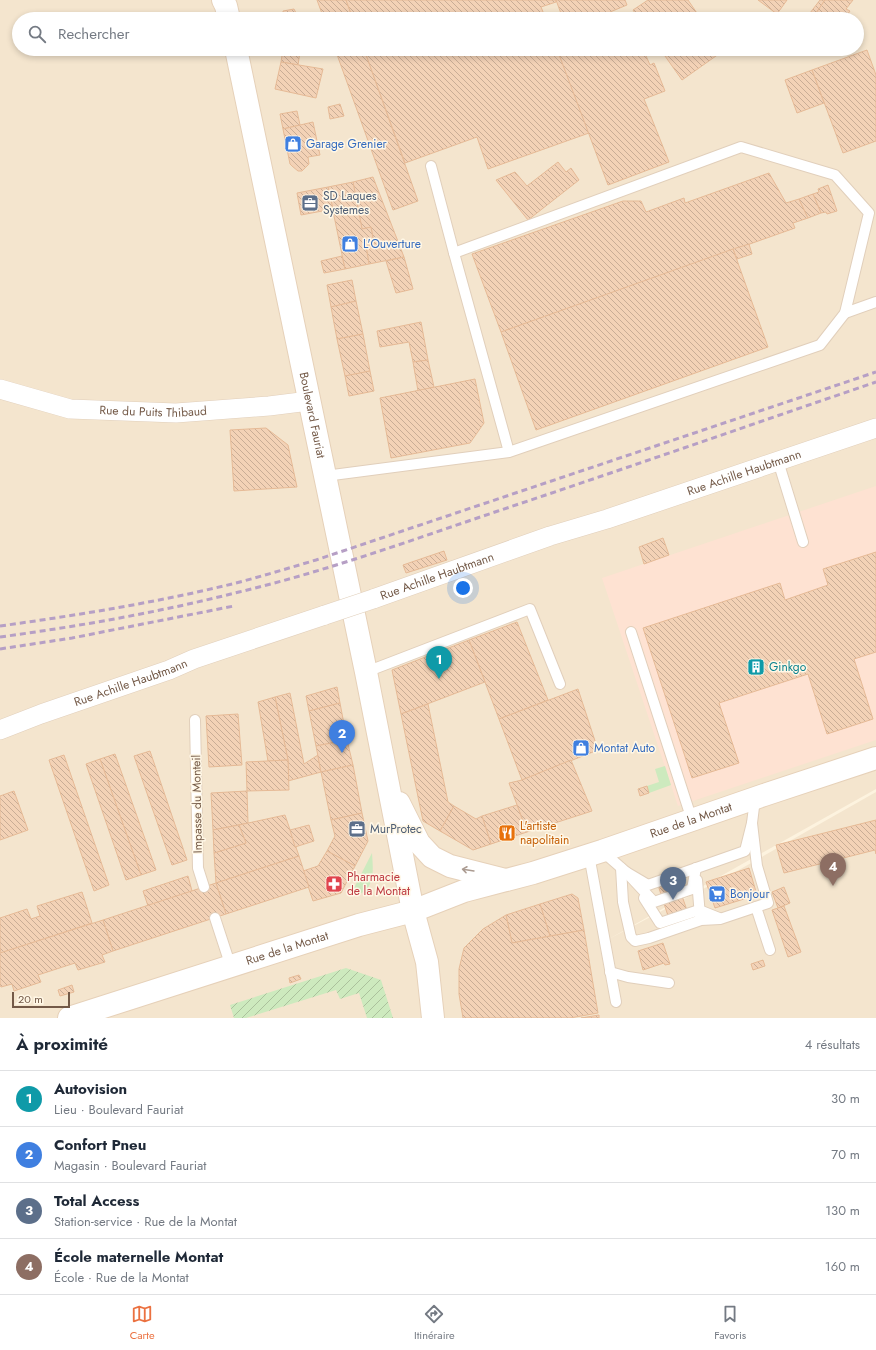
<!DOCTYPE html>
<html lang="fr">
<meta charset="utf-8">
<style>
body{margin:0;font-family:Jost,sans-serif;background:#f2f2f3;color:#1f2937}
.scale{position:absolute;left:12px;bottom:10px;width:58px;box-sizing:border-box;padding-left:4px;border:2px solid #735947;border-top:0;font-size:11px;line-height:14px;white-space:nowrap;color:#735947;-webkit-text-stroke:3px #fff7e6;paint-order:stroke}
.you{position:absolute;left:463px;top:588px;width:14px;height:14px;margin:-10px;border:3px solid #fff;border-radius:50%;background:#1a73e8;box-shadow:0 0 0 6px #1a73e833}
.badge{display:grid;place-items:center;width:26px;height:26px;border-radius:50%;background:#eb7140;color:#fff;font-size:13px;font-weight:700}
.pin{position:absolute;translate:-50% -33px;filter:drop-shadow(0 1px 2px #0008)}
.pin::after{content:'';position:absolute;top:21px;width:14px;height:12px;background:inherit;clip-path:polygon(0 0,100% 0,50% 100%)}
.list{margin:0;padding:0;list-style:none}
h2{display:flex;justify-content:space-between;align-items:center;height:52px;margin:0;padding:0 16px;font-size:17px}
h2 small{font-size:13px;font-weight:400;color:#747a83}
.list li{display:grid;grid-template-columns:26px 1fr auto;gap:12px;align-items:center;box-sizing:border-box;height:56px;padding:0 16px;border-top:1px solid #e0e1e3}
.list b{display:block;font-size:15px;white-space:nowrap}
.list p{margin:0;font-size:13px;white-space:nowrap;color:#747a83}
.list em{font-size:13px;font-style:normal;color:#747a83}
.icon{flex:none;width:22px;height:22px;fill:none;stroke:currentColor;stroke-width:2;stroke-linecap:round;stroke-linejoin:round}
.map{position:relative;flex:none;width:876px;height:1018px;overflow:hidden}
.search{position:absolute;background:#fff;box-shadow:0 2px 6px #0003;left:12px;right:12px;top:12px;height:44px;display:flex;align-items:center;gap:10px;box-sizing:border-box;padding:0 14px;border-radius:22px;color:#747a83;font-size:15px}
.sheet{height:276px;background:#fff}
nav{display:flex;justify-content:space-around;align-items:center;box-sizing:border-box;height:56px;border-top:1px solid #e0e1e3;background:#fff;font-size:11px;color:#747a83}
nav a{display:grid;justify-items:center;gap:2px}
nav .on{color:#eb7140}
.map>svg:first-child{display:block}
.residential{fill:#f4e5ce;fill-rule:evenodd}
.commercial{fill:#fee2d2}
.grass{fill:#cdeabe}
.garden{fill:url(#garden-furrows)}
.building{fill:url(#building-back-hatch);stroke:#e6ba96}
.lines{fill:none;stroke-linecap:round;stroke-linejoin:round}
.service-casing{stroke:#e1cfbb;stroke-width:12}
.minor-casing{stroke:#e1cfbb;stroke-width:20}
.secondary-casing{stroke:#e6d1b9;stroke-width:24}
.service{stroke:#fff;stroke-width:10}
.minor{stroke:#fff;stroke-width:19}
.secondary{stroke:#fff;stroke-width:22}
.rail{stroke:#b69fc5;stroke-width:3;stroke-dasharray:6 4;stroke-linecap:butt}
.minor-bridge-casing{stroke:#e1cfbb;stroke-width:20;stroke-linecap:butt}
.minor-bridge{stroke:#fff;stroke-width:19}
.oneway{stroke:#ab9b91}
.labels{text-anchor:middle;stroke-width:3;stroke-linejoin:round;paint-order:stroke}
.shop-label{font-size:12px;fill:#366cbe;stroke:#fff7e6;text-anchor:start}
.service-label{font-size:12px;fill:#4e5e75;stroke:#fff7e6;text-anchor:start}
.street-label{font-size:12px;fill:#735947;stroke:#fff7e6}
.culture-label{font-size:12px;fill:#0d838f;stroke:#fff7e6;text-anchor:start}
.food-label{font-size:12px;fill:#c56008;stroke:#fff7e6;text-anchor:start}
.health-label{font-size:12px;fill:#be3a42;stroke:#fff7e6;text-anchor:start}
</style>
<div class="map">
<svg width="876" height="1018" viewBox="0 0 876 1018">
<defs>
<pattern id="garden-furrows" width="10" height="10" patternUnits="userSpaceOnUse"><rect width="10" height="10" fill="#cdeabe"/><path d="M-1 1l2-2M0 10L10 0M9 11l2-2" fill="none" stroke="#abc19c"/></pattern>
<pattern id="building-back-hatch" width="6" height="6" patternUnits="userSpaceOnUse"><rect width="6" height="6" fill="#f3d2b6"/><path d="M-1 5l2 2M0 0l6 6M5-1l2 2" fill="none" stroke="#c9ad96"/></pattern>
</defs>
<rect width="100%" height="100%" fill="#fdf3df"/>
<path class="residential" d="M0,0H876V789L607,940L737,871L876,792V1018H0ZM19,19H857V49H19Z"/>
<polygon class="commercial" points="876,486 876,740 678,806 602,578"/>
<g class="grass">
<polygon points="665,766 671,785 649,793 647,786 659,782 655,769"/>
<path d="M372,853C373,869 376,889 357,895L353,890Z"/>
</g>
<polygon class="garden" points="346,968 381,980 393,1018 367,1018 359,993 340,999 336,990 246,1018 234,1018 230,1005"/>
<g class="building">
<polygon points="317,0 346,0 353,19 324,19"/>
<polygon points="346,0 556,0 556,2 541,7 546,19 353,19"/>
<polygon points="556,0 625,0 627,5 610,12 613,19 563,19"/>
<polygon points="648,0 688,0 701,19 639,19 633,10"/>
<polygon points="758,0 787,0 777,14"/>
<polygon points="820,0 825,0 814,16 810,13"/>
<polygon points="825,0 853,0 846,9 850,11 844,19 818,19 814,16"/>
<polygon points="294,9 299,19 284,19 283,11"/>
<polygon points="283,49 316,49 316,50 300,52 298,65 281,62"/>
<polygon points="335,49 364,49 418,201 393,210"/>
<polygon points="364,49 557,49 589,133 488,169 477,137 405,163"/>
<polygon points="557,49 643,49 650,65 654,63 665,91 644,99 669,162 608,185"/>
<polygon points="660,49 722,49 723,51 682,80"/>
<polygon points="867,50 876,75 876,141 843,153 812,70"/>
<polygon points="281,62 323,69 316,98 275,89"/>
<polygon points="812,70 824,103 797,113 785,80"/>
<polygon points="340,104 344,116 330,119 328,107"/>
<polygon points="297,111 300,125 283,129 280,114"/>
<polygon points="313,122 320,155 308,157 309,164 302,171 298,171 292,166 290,164 283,129"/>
<polygon points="558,162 566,172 571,168 579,180 528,220 496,180 515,172 527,186"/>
<polygon points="769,173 786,203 799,199 808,218 793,223 795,228 501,332 472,254 623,201 641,201 646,212 684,198 685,203"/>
<polygon points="373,177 404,257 369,264 366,246 374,244 371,227 362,229 353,182"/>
<polygon points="353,182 362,229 371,227 374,244 366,246 369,264 345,269 328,187"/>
<polygon points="828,185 837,211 827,214 826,212 821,213 813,194 819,192 818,189"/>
<polygon points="328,187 333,209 301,215 297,193"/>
<polygon points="813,194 821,213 808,218 799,199"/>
<polygon points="749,244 752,254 737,259 733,249"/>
<polygon points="733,249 768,347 536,430 501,332"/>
<polygon points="342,256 345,269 324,273 321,261"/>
<polygon points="404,257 413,289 396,293 386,261"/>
<polygon points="352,280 356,301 331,307 327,285"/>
<polygon points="356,301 363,334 337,339 331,307"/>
<polygon points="421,322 428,360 413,362 409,342 380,347 377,331"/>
<polygon points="363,334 370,371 345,376 337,339"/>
<polygon points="428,360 434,387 418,391 413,362"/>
<polygon points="370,371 374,391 349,396 345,376"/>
<polygon points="475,379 484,423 470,443 391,458 380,398"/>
<polygon points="266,428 288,445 297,487 234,491 230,430"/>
<polygon points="663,538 669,555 644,564 639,547"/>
<polygon points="444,551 447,560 406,573 403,565"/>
<polygon points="876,552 876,652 854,659 873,719 827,734 808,674 719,703 739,763 692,778 643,628 780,583 785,600 828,585 823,569"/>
<polygon points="517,622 548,700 499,719 469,640"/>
<polygon points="469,640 485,682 401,714 392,670"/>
<polygon points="337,687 340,703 309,711 306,696"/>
<polygon points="578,689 598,750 522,780 499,719"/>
<polygon points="290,693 304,764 318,755 321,772 288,781 288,760 275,697"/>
<polygon points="275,697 288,760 268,761 258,702"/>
<polygon points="340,703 347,740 316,746 309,711"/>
<polygon points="428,704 448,802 454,806 440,831 423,821 401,714"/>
<polygon points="238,714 242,765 209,767 206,716"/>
<polygon points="347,740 353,765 321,772 316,746"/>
<polygon points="150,751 187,860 172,865 134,756"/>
<polygon points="115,754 156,870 141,875 100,759"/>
<polygon points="64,755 109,885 94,891 49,760"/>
<polygon points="100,759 141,875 126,880 86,764"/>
<polygon points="288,760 289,790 247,791 246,762"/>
<polygon points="571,760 592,811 527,832 509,783 522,780"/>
<polygon points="353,765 362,813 331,820 321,772"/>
<polygon points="647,786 649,793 640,796 638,789"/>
<polygon points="14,791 28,830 0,840 0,796"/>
<polygon points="247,791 248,823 213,830 211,793"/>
<polygon points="517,805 527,832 491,844 482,816"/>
<polygon points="454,806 476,819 482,816 491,844 473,850 440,831"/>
<polygon points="362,813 368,841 355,866 327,851 335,836 331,820"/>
<polygon points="285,815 299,856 216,883 214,853 246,843 239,825"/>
<polygon points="876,820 876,854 875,850 784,873 776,845"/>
<polygon points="239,825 246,843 214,853 213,830"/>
<polygon points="309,825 314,841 295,847 290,830"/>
<polygon points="327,851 355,866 341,893 313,901 303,871 318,866"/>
<polygon points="299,856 309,887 226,914 216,883"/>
<polygon points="749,868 757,895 715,908 706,882"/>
<polygon points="188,876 192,891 148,906 143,891"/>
<polygon points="675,876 689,916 670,922 657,882"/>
<polygon points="216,883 226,914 113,951 103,920"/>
<polygon points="784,887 790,903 778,908 772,892"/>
<polygon points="82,892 92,923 1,953 0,948 0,918 27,909 31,919 40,916 37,906"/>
<polygon points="572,894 578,898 584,930 550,936 540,904"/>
<polygon points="540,904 550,936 512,943 506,915"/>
<polygon points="784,906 801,952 788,957 772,910"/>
<polygon points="506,915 512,943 584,930 598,1013 570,1018 463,1018 459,994 459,969 464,948 483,929"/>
<polygon points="103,920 113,951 102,955 105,962 78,970 75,963 38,975 41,982 14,991 12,984 1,987 0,985 0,953"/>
<polygon points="663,943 670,964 665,965 664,963 643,970 638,951"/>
<polygon points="763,960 765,966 753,970 751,964"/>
<polygon points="299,975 301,979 290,983 289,978"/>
<polygon points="72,985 74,992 60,996 58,990"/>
<polygon points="599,1015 599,1018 581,1018"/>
</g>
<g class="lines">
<g class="service-casing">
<g id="service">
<polyline points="431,166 454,253"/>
<polyline points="845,313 876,302"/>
<polyline points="778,461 803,542"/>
<polyline points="325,476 509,452 820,345 845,313 869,213 835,175 741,147 454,253 509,452"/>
<polyline points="631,632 692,820"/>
<polyline points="366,672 530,609 560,684"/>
<polyline points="195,720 198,868 204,887"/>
<polyline points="602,851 626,872 654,902 692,889 696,868"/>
<polyline points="589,855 616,1002"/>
<polyline points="621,868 623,902 631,937 635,941 649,938 701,920 720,919 768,903 757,866 752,823"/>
<polyline points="626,872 648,885 745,851 752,823 755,799"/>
<polyline points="697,880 700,916"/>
<polyline points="644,898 660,923 699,910 719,918"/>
<polyline points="756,907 770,950"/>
<polyline points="215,918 231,967"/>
<polyline points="610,972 628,977 669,983"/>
</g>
</g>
<g class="minor-casing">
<g id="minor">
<path id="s1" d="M0,389L70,409L176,413L269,406L309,401"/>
<path id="s2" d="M373,599L550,536L607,519L876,428"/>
<path id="s3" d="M0,730L41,714L169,670L194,659L325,615"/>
</g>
</g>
<g class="secondary-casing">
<g id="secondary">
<polyline points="223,0 226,6 229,19"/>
<path id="s4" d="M236,49L366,672L413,911L427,962L433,1018"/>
<polyline points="399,803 419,843 432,857 450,866 505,880"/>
<path id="s5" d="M69,1018L359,925L413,911L464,891L533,873L602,851L764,795L876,758"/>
</g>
</g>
<use href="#service" class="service"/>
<use href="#minor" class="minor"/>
<use href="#secondary" class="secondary"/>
<g class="rail">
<path d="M0,626C79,615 159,602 236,583C263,576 289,568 316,560L876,372"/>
<path d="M0,637C81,626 160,612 239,592C327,571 412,540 498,511C624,469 750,425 876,382"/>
<polyline points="0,649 72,638 234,606"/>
</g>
<g class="minor-bridge-casing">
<polyline id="minor-bridge" points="325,615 373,599"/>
</g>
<use href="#minor-bridge" class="minor-bridge"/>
</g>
<defs><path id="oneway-shaft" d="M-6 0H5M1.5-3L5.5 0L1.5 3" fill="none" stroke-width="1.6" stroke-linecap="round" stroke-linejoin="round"/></defs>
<use class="oneway" href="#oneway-shaft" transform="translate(468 870) rotate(-171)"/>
<defs>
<g id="shop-square" transform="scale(0.9)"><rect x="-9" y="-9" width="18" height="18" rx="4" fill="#3f7fe0" stroke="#fff7e6"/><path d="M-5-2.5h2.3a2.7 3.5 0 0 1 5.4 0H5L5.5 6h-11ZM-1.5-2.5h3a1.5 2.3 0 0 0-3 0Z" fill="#fff"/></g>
<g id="office-square" transform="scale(0.9)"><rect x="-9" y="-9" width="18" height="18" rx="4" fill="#5c6f8a" stroke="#fff7e6"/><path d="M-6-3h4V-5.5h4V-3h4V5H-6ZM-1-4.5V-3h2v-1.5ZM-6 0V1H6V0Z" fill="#fff"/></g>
<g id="building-square" transform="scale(0.9)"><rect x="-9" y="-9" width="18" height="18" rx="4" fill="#0f9aa8" stroke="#fff7e6"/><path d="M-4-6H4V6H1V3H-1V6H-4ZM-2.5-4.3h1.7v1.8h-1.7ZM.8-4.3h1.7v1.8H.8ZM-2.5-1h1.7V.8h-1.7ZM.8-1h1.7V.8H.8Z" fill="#fff"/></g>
<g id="restaurant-square" transform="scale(0.9)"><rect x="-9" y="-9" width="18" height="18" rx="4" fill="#e8710a" stroke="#fff7e6"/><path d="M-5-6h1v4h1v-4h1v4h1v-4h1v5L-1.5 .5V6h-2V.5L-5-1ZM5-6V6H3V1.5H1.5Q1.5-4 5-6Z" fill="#fff"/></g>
<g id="pharmacy-square" transform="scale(0.9)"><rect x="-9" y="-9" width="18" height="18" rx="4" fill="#e0444e" stroke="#fff7e6"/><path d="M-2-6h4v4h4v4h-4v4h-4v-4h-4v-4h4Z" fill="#fff"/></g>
<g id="supermarket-square" transform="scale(0.9)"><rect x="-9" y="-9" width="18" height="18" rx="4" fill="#3f7fe0" stroke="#fff7e6"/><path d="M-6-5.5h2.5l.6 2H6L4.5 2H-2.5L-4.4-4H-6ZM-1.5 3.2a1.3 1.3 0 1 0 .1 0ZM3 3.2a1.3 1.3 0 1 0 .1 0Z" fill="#fff"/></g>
</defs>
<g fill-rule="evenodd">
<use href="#shop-square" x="293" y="144"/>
<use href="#office-square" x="310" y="203"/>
<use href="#shop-square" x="350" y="244"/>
<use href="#building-square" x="756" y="667"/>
<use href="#shop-square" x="581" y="748"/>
<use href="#office-square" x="357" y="829"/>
<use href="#restaurant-square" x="507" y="833"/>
<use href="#pharmacy-square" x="334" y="884"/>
<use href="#supermarket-square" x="717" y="894"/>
</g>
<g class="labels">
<g class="shop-label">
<text x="306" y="148">Garage Grenier</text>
<text x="363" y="248">L'Ouverture</text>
<text x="594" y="752">Montat Auto</text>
<text x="730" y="898">Bonjour</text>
</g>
<g class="service-label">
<text x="323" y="200">SD Laques<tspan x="323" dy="14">Systemes</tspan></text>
<text x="370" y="833">MurProtec</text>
</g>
<g class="street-label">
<text dy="4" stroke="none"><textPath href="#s1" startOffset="156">Rue du Puits Thibaud</textPath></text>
<text dy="4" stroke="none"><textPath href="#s4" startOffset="374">Boulevard Fauriat</textPath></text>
<text dy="4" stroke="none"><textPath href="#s2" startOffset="392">Rue Achille Haubtmann</textPath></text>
<text dy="4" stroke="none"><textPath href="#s2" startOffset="68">Rue Achille Haubtmann</textPath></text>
<text dy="4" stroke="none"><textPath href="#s3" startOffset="139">Rue Achille Haubtmann</textPath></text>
<text transform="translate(197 804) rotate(-91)" y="4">Impasse du Monteil</text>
<text dy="4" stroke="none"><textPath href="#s5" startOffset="653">Rue de la Montat</textPath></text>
<text dy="4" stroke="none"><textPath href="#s5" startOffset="229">Rue de la Montat</textPath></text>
</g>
<g class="culture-label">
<text x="769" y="671">Ginkgo</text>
</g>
<g class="food-label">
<text x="520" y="830">L'artiste<tspan x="520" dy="14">napolitain</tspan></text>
</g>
<g class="health-label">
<text x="347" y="881">Pharmacie<tspan x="347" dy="14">de la Montat</tspan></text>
</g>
</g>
</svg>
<div class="scale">20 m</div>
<div class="you"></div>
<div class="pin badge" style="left:439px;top:679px;background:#0f9aa8">1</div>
<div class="pin badge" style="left:342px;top:753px;background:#3f7fe0">2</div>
<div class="pin badge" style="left:673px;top:900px;background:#5c6f8a">3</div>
<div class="pin badge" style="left:833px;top:886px;background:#8d6e63">4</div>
<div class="search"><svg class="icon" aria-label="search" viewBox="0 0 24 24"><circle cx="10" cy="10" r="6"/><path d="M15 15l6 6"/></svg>Rechercher</div>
</div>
<section class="sheet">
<h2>À proximité<small>4 résultats</small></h2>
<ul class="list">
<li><span class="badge" style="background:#0f9aa8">1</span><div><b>Autovision</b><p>Lieu · Boulevard Fauriat</p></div><em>30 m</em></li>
<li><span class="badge" style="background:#3f7fe0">2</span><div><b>Confort Pneu</b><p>Magasin · Boulevard Fauriat</p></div><em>70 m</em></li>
<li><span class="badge" style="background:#5c6f8a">3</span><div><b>Total Access</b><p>Station-service · Rue de la Montat</p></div><em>130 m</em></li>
<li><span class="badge" style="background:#8d6e63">4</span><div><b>École maternelle Montat</b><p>École · Rue de la Montat</p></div><em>160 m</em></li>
</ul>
</section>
<nav>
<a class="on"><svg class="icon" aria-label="map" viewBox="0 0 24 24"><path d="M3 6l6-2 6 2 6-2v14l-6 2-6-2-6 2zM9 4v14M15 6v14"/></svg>Carte</a>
<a><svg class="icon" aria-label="directions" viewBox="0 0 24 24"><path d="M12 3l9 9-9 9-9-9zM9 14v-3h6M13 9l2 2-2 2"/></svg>Itinéraire</a>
<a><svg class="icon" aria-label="saved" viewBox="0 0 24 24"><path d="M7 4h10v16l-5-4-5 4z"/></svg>Favoris</a>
</nav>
